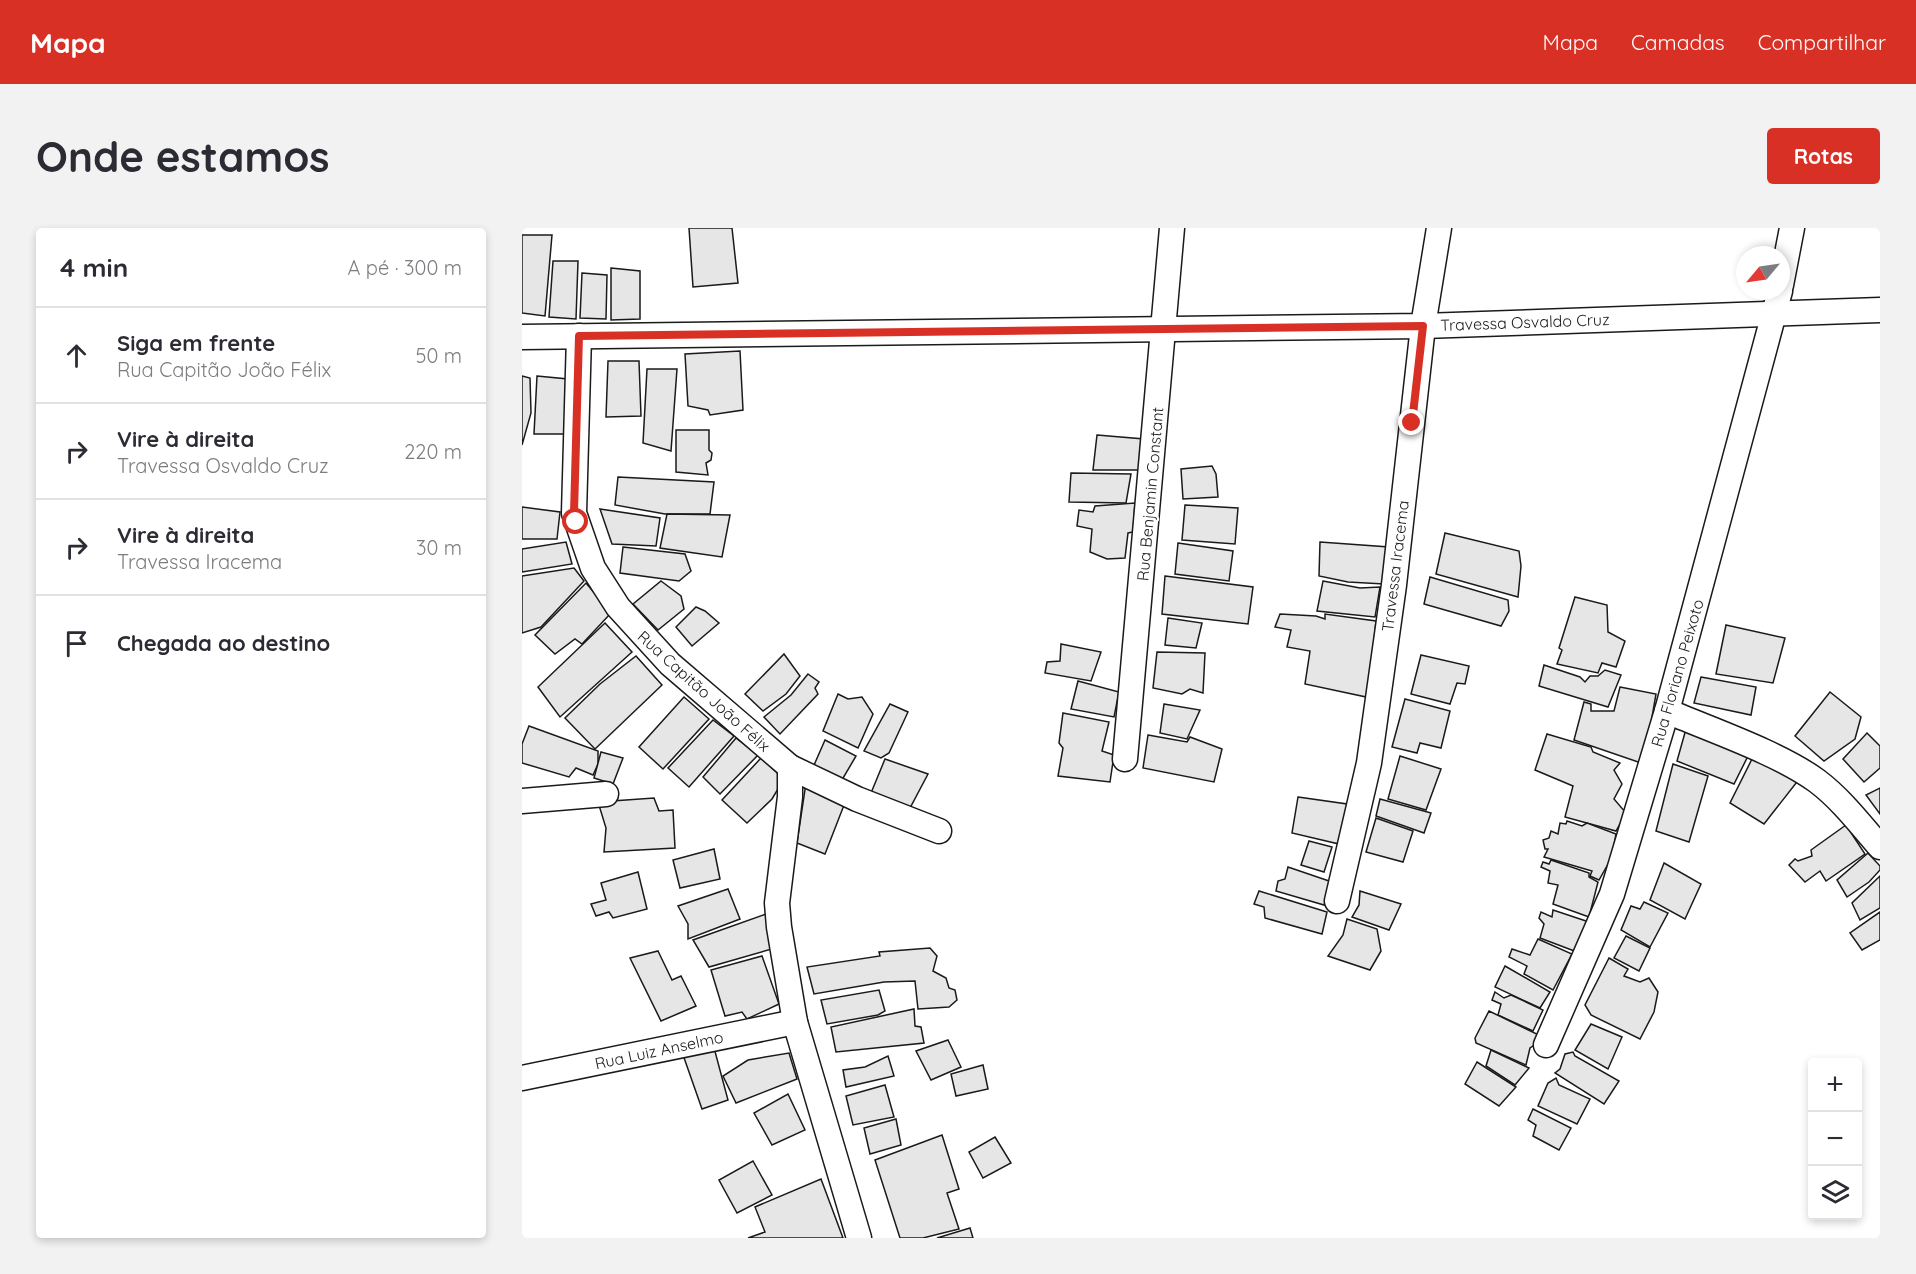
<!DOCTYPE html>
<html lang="pt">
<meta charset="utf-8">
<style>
body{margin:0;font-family:Quicksand,sans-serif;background:#f2f2f3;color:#2b2b33}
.controls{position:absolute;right:18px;bottom:18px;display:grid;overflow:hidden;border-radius:6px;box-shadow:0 3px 9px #0003}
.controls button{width:54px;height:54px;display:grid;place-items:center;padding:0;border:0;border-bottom:2px solid #e1e1e2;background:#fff;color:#2b2b33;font:30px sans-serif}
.compass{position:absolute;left:1214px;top:18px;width:54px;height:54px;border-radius:50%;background:#fff;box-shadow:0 3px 9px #0003;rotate:241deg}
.stop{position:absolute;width:18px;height:18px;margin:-14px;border:4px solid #d93025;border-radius:50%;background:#fff}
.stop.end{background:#d93025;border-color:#fff;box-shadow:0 2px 6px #0008}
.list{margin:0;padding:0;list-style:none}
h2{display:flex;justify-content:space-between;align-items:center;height:78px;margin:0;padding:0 24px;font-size:26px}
h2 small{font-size:20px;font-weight:400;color:#7c7c81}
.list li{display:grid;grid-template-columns:39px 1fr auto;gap:18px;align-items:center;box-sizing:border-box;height:96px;padding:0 24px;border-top:2px solid #e1e1e2}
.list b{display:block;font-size:22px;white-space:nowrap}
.list p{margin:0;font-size:20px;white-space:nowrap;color:#7c7c81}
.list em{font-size:20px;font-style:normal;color:#7c7c81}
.icon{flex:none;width:33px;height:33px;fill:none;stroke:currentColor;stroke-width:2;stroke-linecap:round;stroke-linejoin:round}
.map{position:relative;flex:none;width:1358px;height:1010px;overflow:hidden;border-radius:6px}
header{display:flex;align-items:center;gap:36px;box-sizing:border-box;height:84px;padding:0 30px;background:#d93025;color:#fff}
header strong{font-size:28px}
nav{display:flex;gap:33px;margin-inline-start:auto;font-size:21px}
.intro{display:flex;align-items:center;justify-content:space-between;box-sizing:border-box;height:144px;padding:0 36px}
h1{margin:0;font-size:42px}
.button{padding:15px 27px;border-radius:6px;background:#d93025;color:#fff;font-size:21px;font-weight:700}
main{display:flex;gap:36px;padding:0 36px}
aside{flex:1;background:#fff;border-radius:6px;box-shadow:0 3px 9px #0003}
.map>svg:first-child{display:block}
.building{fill:#e6e6e6;stroke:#1a1a1a;stroke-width:1.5}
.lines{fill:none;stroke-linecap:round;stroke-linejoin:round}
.minor-casing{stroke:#1a1a1a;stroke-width:27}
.minor{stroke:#fff;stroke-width:24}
.route{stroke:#d93025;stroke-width:8}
.labels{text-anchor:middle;stroke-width:4.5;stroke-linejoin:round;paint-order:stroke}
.street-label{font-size:16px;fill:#1a1a1a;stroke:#fff}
</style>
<header>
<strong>Mapa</strong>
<nav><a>Mapa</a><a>Camadas</a><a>Compartilhar</a></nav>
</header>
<div class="intro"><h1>Onde estamos</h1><a class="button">Rotas</a></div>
<main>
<aside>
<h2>4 min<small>A pé · 300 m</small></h2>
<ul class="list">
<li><svg class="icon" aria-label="ahead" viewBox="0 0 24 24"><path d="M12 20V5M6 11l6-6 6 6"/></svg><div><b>Siga em frente</b><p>Rua Capitão João Félix</p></div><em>50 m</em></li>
<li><svg class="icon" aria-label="right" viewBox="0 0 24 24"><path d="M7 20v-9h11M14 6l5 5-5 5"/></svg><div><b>Vire à direita</b><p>Travessa Osvaldo Cruz</p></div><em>220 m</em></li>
<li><svg class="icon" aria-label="right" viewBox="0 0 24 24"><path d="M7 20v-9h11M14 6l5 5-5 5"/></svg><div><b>Vire à direita</b><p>Travessa Iracema</p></div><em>30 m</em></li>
<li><svg class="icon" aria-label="arrive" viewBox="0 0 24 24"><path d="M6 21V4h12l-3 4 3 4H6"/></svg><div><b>Chegada ao destino</b></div></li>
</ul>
</aside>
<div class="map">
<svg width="1358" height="1010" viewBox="0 0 1358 1010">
<rect width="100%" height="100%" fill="#fff"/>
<g class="building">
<polygon points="167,0 210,0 216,55 171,59"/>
<polygon points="0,7 30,7 23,88 0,85"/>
<polygon points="31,33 56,33 54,91 27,89"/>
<polygon points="89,40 118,43 118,91 89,92"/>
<polygon points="60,45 85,47 84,91 58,90"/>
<polygon points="218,123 221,182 188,187 186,182 166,178 163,126"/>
<polygon points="86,133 117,133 119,188 84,189"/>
<polygon points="125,141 155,141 149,223 121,215"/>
<polygon points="0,148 8,150 9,185 0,217"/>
<polygon points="15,148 46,151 44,206 12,206"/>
<polygon points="154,202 187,202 187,222 190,225 189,232 184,235 186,247 154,244"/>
<polygon points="575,207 622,211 617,242 571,242"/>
<polygon points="690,238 694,246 696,269 661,271 659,241"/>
<polygon points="549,245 609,246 604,275 547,274"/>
<polygon points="96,249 192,254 188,286 143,286 93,277"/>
<polygon points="613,275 611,304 606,305 603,330 585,331 568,324 570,301 555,298 557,282 571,284 573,278"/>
<polygon points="663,277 716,280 713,316 660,312"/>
<polygon points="0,279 38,284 35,311 0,311"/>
<polygon points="78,281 138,290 134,318 90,316"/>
<polygon points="145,286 208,287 200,329 138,320"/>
<polygon points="923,305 997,323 999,338 996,369 914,346"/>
<polygon points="44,314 50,336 0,344 0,321"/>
<polygon points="798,314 867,319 862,356 826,354 797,348"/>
<polygon points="656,315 711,323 707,353 653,346"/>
<polygon points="101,319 163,326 169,343 157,353 98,345"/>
<polygon points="52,340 62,353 19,399 0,405 0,348"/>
<polygon points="643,348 731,359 726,396 640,386"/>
<polygon points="908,349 986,372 987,383 979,398 902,376"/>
<polygon points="139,353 159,368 162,381 136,402 111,376"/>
<polygon points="801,353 838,360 858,359 853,389 795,383"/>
<polygon points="64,355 89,385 60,416 53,411 33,426 13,407"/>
<polygon points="1053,369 1085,377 1086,404 1103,413 1094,439 1080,435 1076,445 1035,436 1040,422 1037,420"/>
<polygon points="174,379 183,383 197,395 170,418 154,399"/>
<polygon points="758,386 794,388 803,391 803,386 854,393 851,422 855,444 849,470 783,456 788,423 765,419 769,402 753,399"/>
<polygon points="646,390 680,395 674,420 643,417"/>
<polygon points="83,395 110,424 38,489 16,459"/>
<polygon points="1204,397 1263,410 1251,455 1194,446"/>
<polygon points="539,416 579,424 569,453 523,445 525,434 538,433"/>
<polygon points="635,424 683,425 681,465 668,461 660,466 631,460"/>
<polygon points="262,426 278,448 264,466 241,483 223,466"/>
<polygon points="899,427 947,438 943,456 935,455 928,476 889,466"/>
<polygon points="114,428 140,457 73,521 43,490 78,456"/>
<polygon points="1022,437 1058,449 1063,454 1068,448 1076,448 1083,442 1099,447 1086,479 1017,458"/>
<polygon points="286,446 297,454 293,460 296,466 258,506 242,489 269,467"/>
<polygon points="1179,449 1234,459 1229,487 1172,475"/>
<polygon points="556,453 597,464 592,489 549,481"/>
<polygon points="1098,459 1134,466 1122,536 1052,512 1062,474 1069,476 1069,483 1092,483"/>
<polygon points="1308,464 1339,489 1333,511 1302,533 1273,508"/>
<polygon points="316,466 326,471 340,469 351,486 336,520 301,503"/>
<polygon points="162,469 187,491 141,541 117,519"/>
<polygon points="883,471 928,483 919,520 898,515 895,525 870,519"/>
<polygon points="368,476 386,484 367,525 359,530 342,523"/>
<polygon points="642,476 678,482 665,511 638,505"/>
<polygon points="541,485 587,494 580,523 592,527 588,554 536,548 541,520 537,515"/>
<polygon points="191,492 212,508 167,559 146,540"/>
<polygon points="7,498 76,523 76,536 71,547 54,540 47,549 0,535 0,516"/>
<polygon points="1164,501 1228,524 1212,556 1155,533"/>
<polygon points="1345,505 1358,518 1358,540 1342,554 1321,531"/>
<polygon points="1025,506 1069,519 1071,524 1098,535 1092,542 1100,556 1092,571 1104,585 1094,603 1043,589 1051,558 1013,542"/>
<polygon points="626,507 665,514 668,509 700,521 692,554 621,540"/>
<polygon points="214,510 236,527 198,566 181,549"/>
<polygon points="303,512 334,528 317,557 289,544"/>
<polygon points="79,524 101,530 91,556 72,550"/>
<polygon points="1232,527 1278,550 1242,596 1208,575"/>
<polygon points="878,528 919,541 904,582 866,571"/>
<polygon points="239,530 262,551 250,571 225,595 200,572"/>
<polygon points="363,531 406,546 388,580 349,565"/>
<polygon points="1151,536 1186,548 1167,614 1134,603"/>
<polygon points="284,555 324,572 303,626 275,615"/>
<polygon points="1358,560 1358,586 1344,567"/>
<polygon points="776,569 825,576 817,616 770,605"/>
<polygon points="132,570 137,583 151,582 153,620 82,624 84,600 76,574"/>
<polygon points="858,571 909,585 902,605 854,588"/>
<polygon points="854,590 891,603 881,634 844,624"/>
<polygon points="1045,593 1060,598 1065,595 1094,606 1090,629 1077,652 1068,648 1070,643 1022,629 1026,621 1023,621 1021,612 1027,610 1029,603 1036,606 1038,595 1044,596"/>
<polygon points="1324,597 1343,626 1304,653 1298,643 1283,654 1267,637 1273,631 1276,633 1290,628 1289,622"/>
<polygon points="787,613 810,619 802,644 779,637"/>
<polygon points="192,621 198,651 158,660 151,632"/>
<polygon points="1346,625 1358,638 1358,642 1347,654 1325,669 1315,652"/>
<polygon points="1029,632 1067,645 1067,649 1076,654 1067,689 1031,676 1036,657 1026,655 1028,643 1019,639 1021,634 1027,636"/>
<polygon points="1142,635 1179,656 1163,691 1128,672"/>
<polygon points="766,639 810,654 802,677 754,663 756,653 763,651"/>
<polygon points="116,644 125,681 91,690 87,684 74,688 69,676 84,672 79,655"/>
<polygon points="1358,648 1358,680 1338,692 1330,675"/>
<polygon points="206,661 218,691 166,711 166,696 156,678"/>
<polygon points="737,663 805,684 800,706 743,690 742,679 732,676"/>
<polygon points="838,663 879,676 867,702 830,689 837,677"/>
<polygon points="1122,674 1146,685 1128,719 1099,702 1109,678 1118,681"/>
<polygon points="1031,682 1067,694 1055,724 1018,710 1022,696 1017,690 1019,684 1030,689"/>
<polygon points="1358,684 1358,712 1340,722 1328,705"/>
<polygon points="244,686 254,708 253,720 187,739 171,712"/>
<polygon points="825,691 855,701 859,723 848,742 806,728 821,707"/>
<polygon points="1104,708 1128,720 1117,743 1092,730"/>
<polygon points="1016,711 1050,726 1031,762 1002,746 1005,738 987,729 990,721 1008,727"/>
<polygon points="408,720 415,728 411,743 424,750 427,760 433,762 435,772 427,779 396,781 393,753 362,754 292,766 285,739 358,728 357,724"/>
<polygon points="136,723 150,752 159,748 174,778 139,793 108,730"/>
<polygon points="240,728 257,776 225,791 220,784 203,788 189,742"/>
<polygon points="1087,730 1106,741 1102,748 1118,754 1127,750 1136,764 1132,784 1118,811 1069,787 1063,777"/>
<polygon points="983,738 1028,764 1018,780 973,759"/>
<polygon points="357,762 363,783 356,787 305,796 299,772"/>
<polygon points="973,764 982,770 989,767 1021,782 1011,803 976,787 979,776 970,772"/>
<polygon points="392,781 393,798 399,799 402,815 314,824 309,799"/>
<polygon points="967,783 1023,810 1008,820 1004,837 954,815 953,810"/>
<polygon points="1069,796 1100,809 1086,841 1053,822"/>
<polygon points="426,812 439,839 409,852 394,823"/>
<polygon points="191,816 206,872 180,881 160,824"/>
<polygon points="969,822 1007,840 993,857 964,838"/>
<polygon points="1051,824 1053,828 1097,853 1082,876 1033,845 1038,841 1043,826"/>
<polygon points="267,825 275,851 214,875 201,848 226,832"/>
<polygon points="366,828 372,848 324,859 321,842 343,839"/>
<polygon points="955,834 994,859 977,878 943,856"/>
<polygon points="461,837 466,861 434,868 429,846"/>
<polygon points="1034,850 1037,857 1068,871 1055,896 1016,878 1026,855"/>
<polygon points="363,857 372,889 331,897 324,868"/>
<polygon points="266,866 283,902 250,917 232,885"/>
<polygon points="1011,881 1049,900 1037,922 1011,908 1014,897 1006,892"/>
<polygon points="374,891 379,917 348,926 342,900"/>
<polygon points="420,907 437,961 425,965 437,1001 401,1010 378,1010 353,932"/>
<polygon points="473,909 489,935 461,950 447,924"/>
<polygon points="231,933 250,967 215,985 197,952"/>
<polygon points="299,951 321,1010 226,1010 243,1004 233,979"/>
<polygon points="448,1000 451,1010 415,1010"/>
</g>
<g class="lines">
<g class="minor-casing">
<g id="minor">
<polyline points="1259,57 1270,0"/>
<polyline points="57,108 52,285 71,340 96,379 148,436 268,539 335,571 417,603"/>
<polyline points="0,109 901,98 1358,82"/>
<path d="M1145,483C1189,502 1257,525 1295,553C1319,571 1338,596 1358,619"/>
<polyline points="603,531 650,0"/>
<polyline points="268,539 268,569 255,675 257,699 273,794 337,1010"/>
<polyline points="0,573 84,566"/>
<polyline points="815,673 847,535 872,357 901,98 917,0"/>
<polyline points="1024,817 1090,666 1145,483 1258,63"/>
<polyline points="0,850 273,794"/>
</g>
</g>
<use href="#minor" class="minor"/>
</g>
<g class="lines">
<polyline class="route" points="54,294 52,285 57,108 901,98 890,195"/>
</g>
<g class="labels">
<g class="street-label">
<text transform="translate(1003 94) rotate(-2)" y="6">Travessa Osvaldo Cruz</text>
<text transform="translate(628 266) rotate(-85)" y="6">Rua Benjamin Constant</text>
<text transform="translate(873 338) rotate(-83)" y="6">Travessa Iracema</text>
<text transform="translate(1155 445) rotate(-74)" y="6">Rua Floriano Peixoto</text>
<text transform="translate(182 463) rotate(42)" y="6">Rua Capitão João Félix</text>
<text transform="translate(137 822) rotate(-12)" y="6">Rua Luiz Anselmo</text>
</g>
</g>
</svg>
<div class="controls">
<button>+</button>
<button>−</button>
<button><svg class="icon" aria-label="layers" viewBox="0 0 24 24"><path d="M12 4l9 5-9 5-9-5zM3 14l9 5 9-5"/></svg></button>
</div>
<svg class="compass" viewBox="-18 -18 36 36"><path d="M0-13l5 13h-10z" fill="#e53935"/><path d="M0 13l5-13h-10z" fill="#7c7c81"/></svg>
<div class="stop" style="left:54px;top:294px"></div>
<div class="stop end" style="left:890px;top:195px"></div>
</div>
</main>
